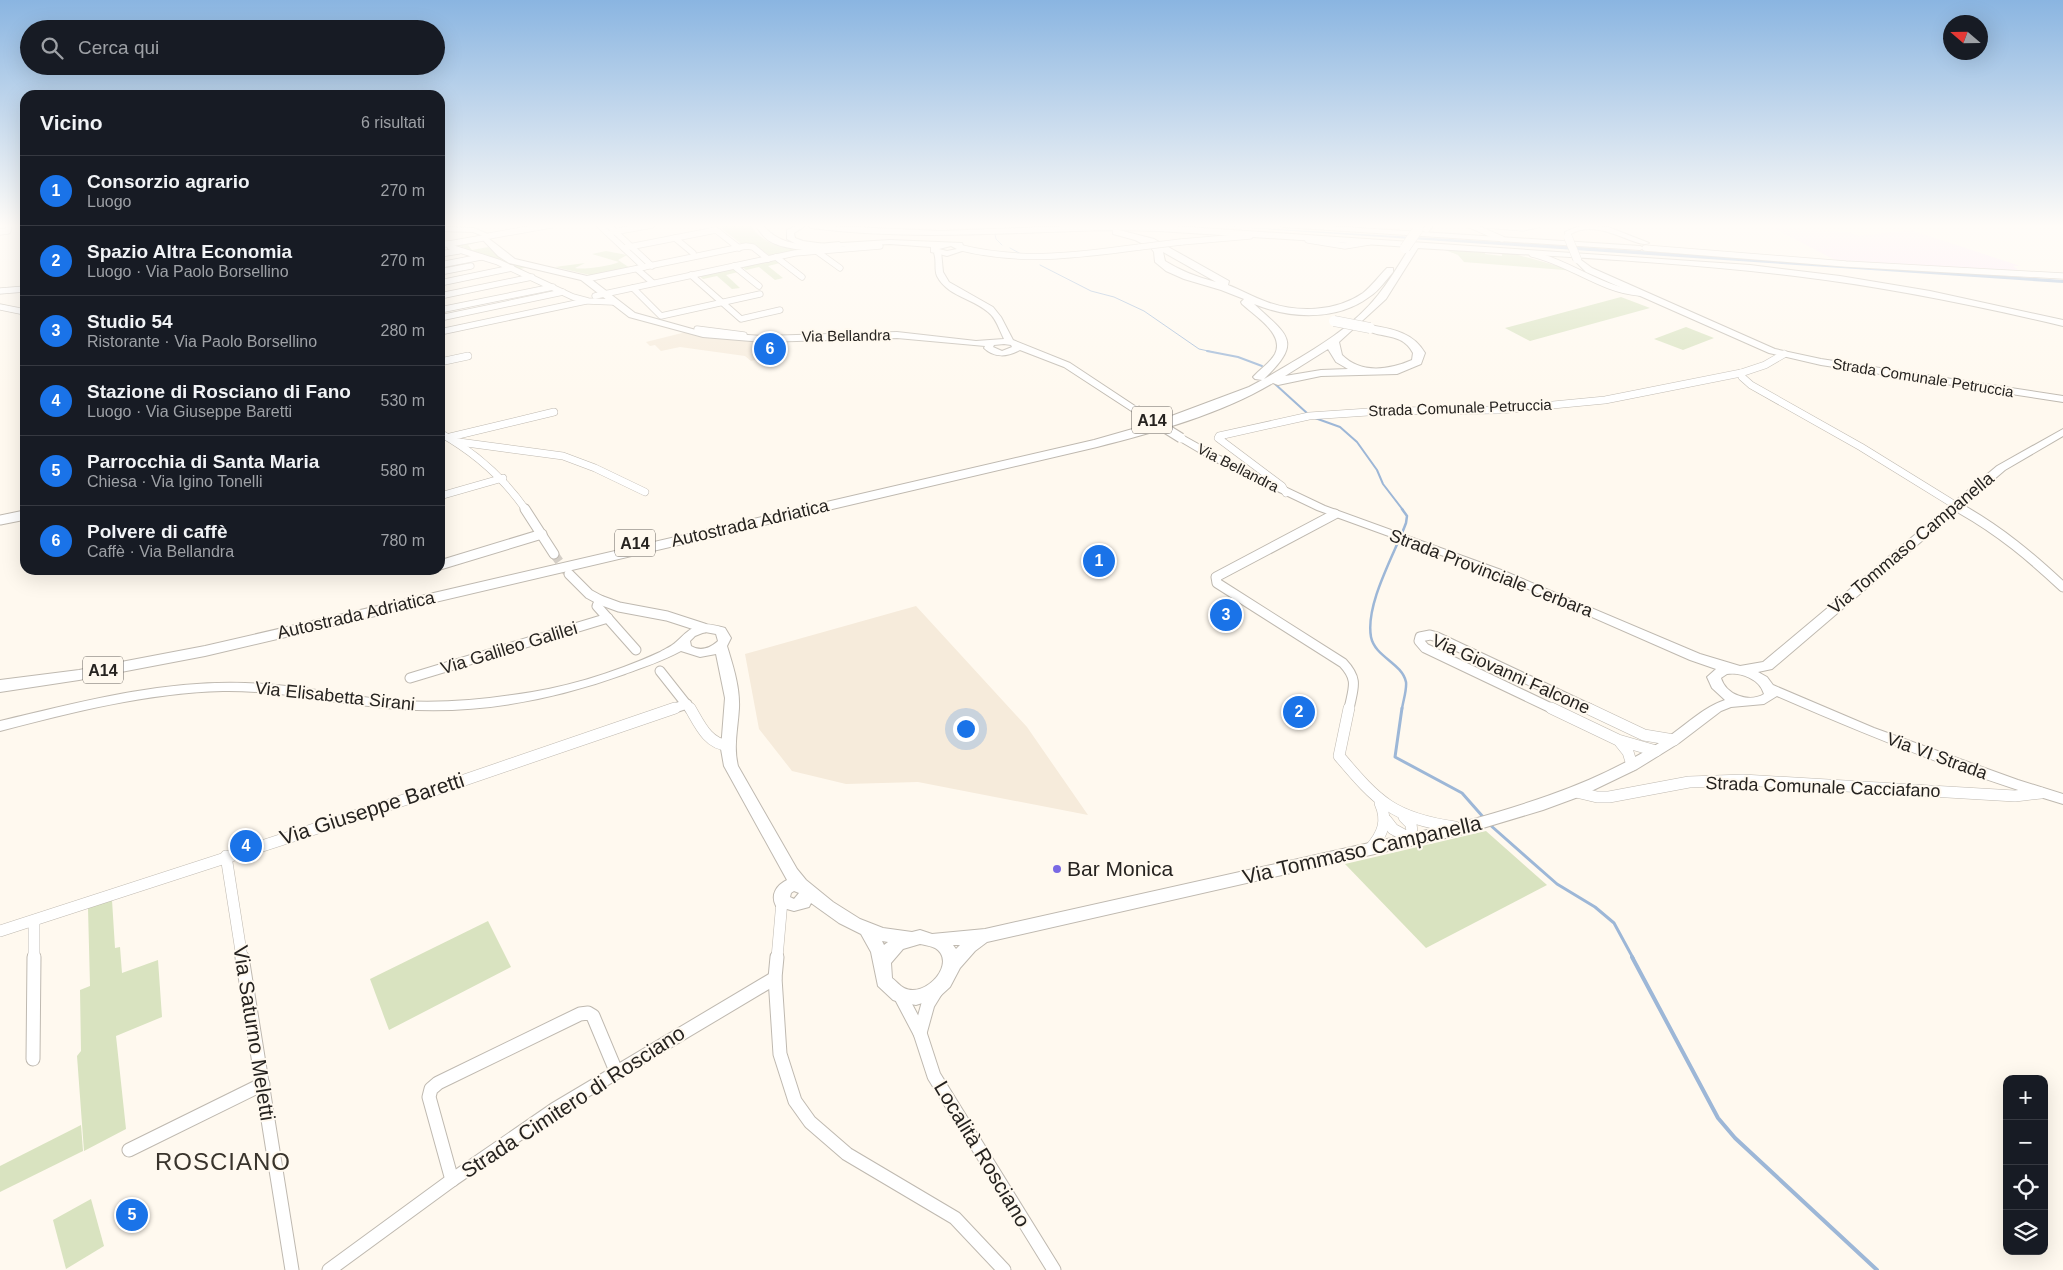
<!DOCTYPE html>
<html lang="it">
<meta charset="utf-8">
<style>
body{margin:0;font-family:Arial,sans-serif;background:#242831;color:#f1f3f6}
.controls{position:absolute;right:15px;bottom:15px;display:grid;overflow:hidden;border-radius:10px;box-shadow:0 5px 20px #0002}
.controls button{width:45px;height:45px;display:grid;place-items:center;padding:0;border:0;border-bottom:1px solid #363941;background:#171b24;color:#f1f3f6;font:25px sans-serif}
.compass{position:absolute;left:1943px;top:15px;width:45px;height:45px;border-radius:50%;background:#171b24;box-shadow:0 5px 20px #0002;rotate:290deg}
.you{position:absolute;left:965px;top:728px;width:18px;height:18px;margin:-12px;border:4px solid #fff;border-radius:50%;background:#1a73e8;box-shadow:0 0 0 8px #1a73e833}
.badge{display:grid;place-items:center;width:32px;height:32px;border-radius:50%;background:#1a73e8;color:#fff;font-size:16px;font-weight:700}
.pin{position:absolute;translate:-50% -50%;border:2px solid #fff;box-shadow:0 1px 5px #0006}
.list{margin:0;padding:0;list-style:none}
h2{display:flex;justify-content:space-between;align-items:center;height:65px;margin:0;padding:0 20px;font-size:21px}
h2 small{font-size:16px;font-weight:400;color:#9ea1a6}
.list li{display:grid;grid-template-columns:32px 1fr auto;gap:15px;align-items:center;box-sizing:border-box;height:70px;padding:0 20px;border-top:1px solid #363941}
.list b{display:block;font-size:19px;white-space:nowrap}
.list p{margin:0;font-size:16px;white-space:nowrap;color:#9ea1a6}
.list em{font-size:16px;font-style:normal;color:#9ea1a6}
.icon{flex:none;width:28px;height:28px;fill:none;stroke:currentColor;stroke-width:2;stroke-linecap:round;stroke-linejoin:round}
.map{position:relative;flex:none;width:2063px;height:1270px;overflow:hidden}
.search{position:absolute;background:#171b24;box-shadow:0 5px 20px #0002;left:20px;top:20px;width:425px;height:55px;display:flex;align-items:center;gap:12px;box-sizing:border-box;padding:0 18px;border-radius:28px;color:#9ea1a6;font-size:19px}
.panel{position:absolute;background:#171b24;box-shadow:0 5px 20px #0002;left:20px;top:90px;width:425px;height:485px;border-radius:15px}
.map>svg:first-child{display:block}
.built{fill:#f6ebdb}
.industrial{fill:#fde9f9}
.green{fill:#d9e3c0}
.water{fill:#9db7d7}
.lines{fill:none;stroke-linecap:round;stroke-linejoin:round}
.stream-far4{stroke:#9db7d7;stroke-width:1}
.stream-far3{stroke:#9db7d7;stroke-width:2}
.stream-far2{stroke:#9db7d7;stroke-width:2.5}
.stream-far1{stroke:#9db7d7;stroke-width:3}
.stream{stroke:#9db7d7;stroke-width:4}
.street-tunnel{stroke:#d4cec6;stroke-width:9;stroke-dasharray:9 4.5;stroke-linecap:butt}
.street-far4-casing{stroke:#bfb9b0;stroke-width:7}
.street-far3-casing{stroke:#bfb9b0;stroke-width:8}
.street-far2-casing{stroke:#bfb9b0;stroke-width:11}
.street-far1-casing{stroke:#bfb9b0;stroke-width:12}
.street-casing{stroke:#bfb9b0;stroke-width:15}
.secondary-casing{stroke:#bfb9b0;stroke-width:2}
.primary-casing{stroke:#bfb9b0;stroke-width:2}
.highway-casing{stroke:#bfb9b0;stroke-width:2}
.street-far4{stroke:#fff;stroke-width:5.5}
.street-far3{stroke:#fff;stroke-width:7}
.street-far2{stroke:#fff;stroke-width:9}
.street-far1{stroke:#fff;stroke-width:11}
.street{stroke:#fff;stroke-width:13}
.secondary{fill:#fff;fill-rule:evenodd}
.primary{fill:#fff;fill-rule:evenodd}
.highway{fill:#fff;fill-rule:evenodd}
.street-bridge-casing{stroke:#bfb9b0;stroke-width:7;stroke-linecap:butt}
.secondary-bridge-far1-casing{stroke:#bfb9b0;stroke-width:9;stroke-linecap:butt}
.secondary-bridge-casing{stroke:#bfb9b0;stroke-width:11;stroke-linecap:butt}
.highway-bridge-casing{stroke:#bfb9b0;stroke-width:11;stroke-linecap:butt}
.street-bridge{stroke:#fff;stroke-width:5.5}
.secondary-bridge-far1{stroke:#fff;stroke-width:8}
.secondary-bridge{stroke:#fff;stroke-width:9}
.highway-bridge{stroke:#fff;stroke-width:10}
.poi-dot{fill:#7969e4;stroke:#fff9ef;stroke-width:2}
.labels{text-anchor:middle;stroke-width:4;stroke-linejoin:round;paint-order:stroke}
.far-street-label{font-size:15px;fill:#262320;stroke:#fff9ef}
.shield{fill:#fff9ef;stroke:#67635e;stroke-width:1}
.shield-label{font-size:16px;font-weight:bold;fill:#262320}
.street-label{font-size:18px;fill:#262320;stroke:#fff9ef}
.near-street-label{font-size:21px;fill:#262320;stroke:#fff9ef}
.near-poi-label{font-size:21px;fill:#262320;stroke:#fff9ef;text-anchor:start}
.near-quarter-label{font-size:24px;letter-spacing:1px;fill:#39342c;stroke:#fff9ef}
</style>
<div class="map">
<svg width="2063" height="1270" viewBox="0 0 2063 1270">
<rect width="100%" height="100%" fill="#fff9ef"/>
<g class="built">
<polygon points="690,331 776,342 787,352 751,361 745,356 680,347 661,351 655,345 650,346 646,342"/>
<polygon points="916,606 1027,727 1088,815 918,782 846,784 792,771 759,729 745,654"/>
</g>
<polygon class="industrial" points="1773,228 1849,232 1858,236 1911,230 2020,266 2013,266 2021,272 1839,262"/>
<g class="green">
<path d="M717,225H750C764,246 786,249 810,250L770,256L756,246H744Z"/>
<polygon points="482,240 483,241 468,245 472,250 488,247 498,255 528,267 520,269 457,245"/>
<polygon points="1440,248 1485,252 1485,254 1502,256 1502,252 1511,253 1576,271 1464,262 1458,255"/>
<path d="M606,251L627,255L618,260L630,268L594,276L555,267L585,263L575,268C582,270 611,266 619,262L592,254Z"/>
<polygon points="774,259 780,263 768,266 783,278 775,280 759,267 746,270 741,266"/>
<polygon points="733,268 738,272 726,275 740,288 732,289 717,276 703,279 698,275"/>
<polygon points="1621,297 1650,308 1530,341 1505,328"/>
<polygon points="1686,327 1714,338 1683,350 1654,339"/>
<polygon points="1486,831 1547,885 1426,948 1345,864"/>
<polygon points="112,900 115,948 120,947 122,973 158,960 162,1017 116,1036 126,1129 84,1151 77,1056 81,1051 80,990 90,986 88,908"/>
<polygon points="488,921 511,967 389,1030 370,979"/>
<polygon points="81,1125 83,1151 0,1192 0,1166"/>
<polygon points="91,1199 104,1246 66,1269 53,1220"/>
</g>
<polygon class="water" points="1205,225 1538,244 2063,280 2063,283"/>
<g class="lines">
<g class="stream-far4">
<polyline points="995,234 996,239 1002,245"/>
<polyline points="1010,248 1021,254"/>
<polyline points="1040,265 1091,291 1114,297 1144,311 1199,349 1213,352"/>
</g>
<g class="stream-far3">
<polyline points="1207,351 1238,357 1262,366"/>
<polyline points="1275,384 1308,414"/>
<polyline points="1315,418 1340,427 1357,442 1377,470 1383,484 1403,510"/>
</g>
<path class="stream-far2" d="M1402,509L1407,516L1406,523C1395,553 1365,604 1371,637C1375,657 1402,663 1406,682C1407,690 1403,701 1402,709"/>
<g class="stream-far1">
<polyline points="1402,708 1395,757 1462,793 1484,818"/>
<polyline points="1489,824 1557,884 1595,907 1614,923 1633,958"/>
</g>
<polyline class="stream" points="1632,957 1718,1118 1735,1138 1877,1270"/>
<polyline class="street-tunnel" points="554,554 567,572"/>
<g class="street-far4-casing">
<g id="street-far4">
<polyline points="599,225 644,267"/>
<polyline points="608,225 652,266"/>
<polyline points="1470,225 1502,239"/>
<polyline points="1485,225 1523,228 1537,225"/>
<polyline points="0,232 8,231 9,225"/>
<polyline points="613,232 652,225"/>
<polyline points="489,236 551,225"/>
<polyline points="675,238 693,253"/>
<polyline points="1308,240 1345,246 1369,242"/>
<polyline points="1181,242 1250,236"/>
<polyline points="440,244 449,244 450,247 498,262 573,297 588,301 613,302"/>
<polyline points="449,244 483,238"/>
<polyline points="624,248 716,230 739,248"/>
<path d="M962,248C1022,263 1080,255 1140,247"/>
<polyline points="1645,248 1846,264 2063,276"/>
<polyline points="815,250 840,268"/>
<polyline points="440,254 459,251"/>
<path d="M1532,254C1569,262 1601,290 1639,293"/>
<polyline points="776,257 802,277"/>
<polyline points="440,265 481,257"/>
<polyline points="734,266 759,286"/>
<polyline points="637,269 653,283"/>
<polyline points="440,272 471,266"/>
<polyline points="691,275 741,319 780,310"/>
<polyline points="586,279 746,246 753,247 768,259"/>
<polyline points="440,283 512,268"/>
<polyline points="633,288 661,316 760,294"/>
<polyline points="0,291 25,289"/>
<polyline points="440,296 532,277"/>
<polyline points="595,296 795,253 880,246"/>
<polyline points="0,307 25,312"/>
<polyline points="440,310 553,287"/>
<polyline points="440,318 563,292"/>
<polyline points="697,329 744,335"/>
<polyline points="440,332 586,301"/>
</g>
</g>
<g class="street-far3-casing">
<g id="street-far3">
<polyline points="440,362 468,356"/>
<polyline points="1741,373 1742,377 1751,385 1861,447 1963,510"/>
<path d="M440,433C476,453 503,477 526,510"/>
<polyline points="450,437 554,412"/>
<polyline points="459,442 563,456 595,468 645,492"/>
<polyline points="1286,493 1282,486 1218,438 1219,436 1309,416 1383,411 1500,410 1605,400 1741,373 1765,365 1784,354"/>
<polyline points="440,496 503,478"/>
</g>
</g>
<g class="street-far2-casing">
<g id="street-far2">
<polyline points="525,509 554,554"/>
<path d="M1961,509C2000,531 2031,557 2063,587"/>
<path d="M1335,514L1216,577L1217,583L1343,663C1359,680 1353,688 1349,709"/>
<polyline points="0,520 25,515"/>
<polyline points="440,565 542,534"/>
<polyline points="569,574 589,594 600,600 619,607 667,616 704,628"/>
<polyline points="600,600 597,606 636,650"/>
<polyline points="660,671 690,709"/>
<polyline points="410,678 608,618"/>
<polyline points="672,709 687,704"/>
<polyline points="1553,709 1425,648 1419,641 1420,637 1430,635 1437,637 1590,709"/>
</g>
</g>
<g class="street-far1-casing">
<g id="street-far1">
<path d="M690,708C699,723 708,745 728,745"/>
<path d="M1349,708L1339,756C1378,802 1393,818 1455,827"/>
<polyline points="1551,708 1618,740 1656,751"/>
<polyline points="1587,708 1644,735 1674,740"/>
<polyline points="1620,742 1628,752 1632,765"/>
<polyline points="1576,792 1597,797 1609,797 1689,782 1743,780 2015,796 2041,793"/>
<polyline points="1386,820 1393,829 1413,840 1411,824 1404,817"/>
<path d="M1370,849C1383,834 1388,821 1380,803"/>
<polyline points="226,856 242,958"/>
<polyline points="0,931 444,787 675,708"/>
<polyline points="34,958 34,921"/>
<polyline points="777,958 782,901"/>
</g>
</g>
<g class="street-casing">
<g id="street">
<polyline points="242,957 292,1270"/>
<polyline points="777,957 775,978 780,1054 795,1101 810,1122 847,1154 955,1218 1004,1270"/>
<polyline points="900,995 920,1033 934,1076 1054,1270"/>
<polyline points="920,1033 928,1004 936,991"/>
<polyline points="33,1059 34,957"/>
<polyline points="129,1150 263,1084"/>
<polyline points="452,1180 429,1097 431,1089 438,1083 580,1014 588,1013 593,1016 616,1071"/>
<polyline points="329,1270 452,1180 555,1109 775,978"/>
</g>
</g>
<g class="secondary-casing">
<g id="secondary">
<polygon points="1280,225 1312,225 1640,246 1644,248 1640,250 1283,227"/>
<path d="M1582,225L1608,227L1649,243C1638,250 1598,217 1571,234L1570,238H1566L1565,232Z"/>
<path d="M440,227L474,228L490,235L492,236L488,238L515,259L587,276L635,313L703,332L763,336L897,332L976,341L1004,339C999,329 996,318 988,312C972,298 947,296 937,276C934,269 937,261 934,253L941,251L943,272L949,282L993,307L1001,317L1013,340L1070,363L1141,410L1139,412H1133L1064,367L1020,350C1008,357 994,358 984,348L985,346L897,338L763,342L703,337L629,317L581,280L509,263L498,256L482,239L483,236L473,232L440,231ZM1004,344L1011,345L1012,347L1002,351L993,347L994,345Z"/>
<polygon points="1577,257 1592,268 1775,349 1821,359 2063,396 2063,402 1821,365 1769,353 1586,272 1573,259"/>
<path d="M2063,429V436L2005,470L1772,669L1758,672L1767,677L1773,685L1874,728L2018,780L2063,794V804C1965,775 1871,737 1777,696L1764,704L1731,707L1721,711L1679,743L1637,769L1581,796L1543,810L1463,834L987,942L975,951L960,968L950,987L938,998L916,1005L899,1002L893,1000L878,986L871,952L861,934L839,923L811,903L809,907L794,911L776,906C770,894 777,885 787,880L724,766L721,749L725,698L716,654L700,657L681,651C663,661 644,667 625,674C553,700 476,715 399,709C340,705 282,690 223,691C147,693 73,712 0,731V721C80,702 162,680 245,683C297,684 348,697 399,701C437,703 474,701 512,695C562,689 614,673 660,652C665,649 672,646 676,642C684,635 688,629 700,625C707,623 718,626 725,628L731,638L727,646C733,666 740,687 739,708C738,728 733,746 738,766L797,869L806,880L833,902L860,919L883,928L912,932L920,930L932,934L985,929L1463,822C1520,806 1576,789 1628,761C1642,753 1657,745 1671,735C1688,723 1704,707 1725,700L1712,688L1707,677L1716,669L1690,660L1496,575L1317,510L1212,460L1178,440V436H1184L1220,456L1325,506L1504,571L1700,654L1740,666L1763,662L1997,466ZM705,632L716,634L718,641C710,648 701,652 691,646L690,641L695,636ZM1727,674C1741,672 1760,679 1764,694C1749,703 1726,695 1721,678ZM794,891L799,893L794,899L790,897L791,893ZM882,941L888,942L884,945ZM920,944C925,945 931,946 935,948C958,962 926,999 904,988C900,986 896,981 892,978L891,963L903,949ZM953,945H960L956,949Z"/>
</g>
</g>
<g class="primary-casing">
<path id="primary" d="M798,225H807L794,233L795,238L803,241L825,244L890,240L962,243L965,250L947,256L931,252V247L890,244L812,248L798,245L787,239V230ZM951,246L957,249L947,251L939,249Z"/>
</g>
<g class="highway-casing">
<g id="highway">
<path d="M755,225H763C782,249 812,245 839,242L844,245C831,255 785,250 771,242C764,238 759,231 755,225Z"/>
<path d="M807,225L941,231L1072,226L1159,225L1750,265L1840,276L1930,291L2063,320V326C1975,305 1886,287 1795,276C1670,261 1544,256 1418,248L1386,299L1339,342L1342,355C1361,374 1389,370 1412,360L1413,353C1401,330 1377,340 1365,328L1370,325C1392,329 1413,332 1425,353L1421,364L1397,374L1321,376L1278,385L1273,383C1221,414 1156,432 1097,447L205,656L79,680L0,692V680L79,670L205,646L1094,440L1150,424L1249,387L1262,380L1255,379L1253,377C1260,369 1270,363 1275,354C1285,334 1255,316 1242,304L1241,302L1244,299L1221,290L1184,279L1166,271L1155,262L1154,252L1151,248L1135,240L1113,234V230C1012,232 912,241 811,228ZM1119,230L1159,231L1410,247C1400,263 1390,280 1378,295C1349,332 1304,355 1264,379C1304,341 1287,335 1254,304C1290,319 1337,321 1369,297C1379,291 1386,280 1393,272V268H1387C1379,276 1372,286 1363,293C1335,312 1297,313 1267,302C1253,297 1241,290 1228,285L1229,281L1154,239ZM1163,252L1216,282C1197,277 1181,271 1165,261ZM1328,349L1336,362L1348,369L1321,370L1285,376Z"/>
<polygon points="1426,225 1434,225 1427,233 1422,230"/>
</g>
</g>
<use href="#street-far4" class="street-far4"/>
<use href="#street-far3" class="street-far3"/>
<use href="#street-far2" class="street-far2"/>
<use href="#street-far1" class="street-far1"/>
<use href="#street" class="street"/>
<use href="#secondary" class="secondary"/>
<use href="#primary" class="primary"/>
<use href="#highway" class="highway"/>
<g class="street-bridge-casing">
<polyline id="street-bridge" points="1140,247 1181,242"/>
</g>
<g class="secondary-bridge-far1-casing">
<polyline id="secondary-bridge-far1" points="1568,237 1577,259"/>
</g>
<g class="secondary-bridge-casing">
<polyline id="secondary-bridge" points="1136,410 1181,438"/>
</g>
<g class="highway-bridge-casing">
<g id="highway-bridge">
<polyline points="1405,248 1418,229"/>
<polyline points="1334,321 1370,328"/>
</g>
</g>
<use href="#street-bridge" class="street-bridge"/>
<use href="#secondary-bridge-far1" class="secondary-bridge-far1"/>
<use href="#secondary-bridge" class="secondary-bridge"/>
<use href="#highway-bridge" class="highway-bridge"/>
</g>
<linearGradient id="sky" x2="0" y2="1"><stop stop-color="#8ab5e1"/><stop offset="0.56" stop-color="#fffcf8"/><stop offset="1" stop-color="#fffcf8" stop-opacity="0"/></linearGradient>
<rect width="2063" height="403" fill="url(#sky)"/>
<circle class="poi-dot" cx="1057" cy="869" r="5"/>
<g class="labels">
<g class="far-street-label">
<text transform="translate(846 336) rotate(-1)" y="5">Via Bellandra</text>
<text transform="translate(1923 378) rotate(9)" y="5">Strada Comunale Petruccia</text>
<text transform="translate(1460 408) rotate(-2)" y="5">Strada Comunale Petruccia</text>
<text transform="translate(1238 468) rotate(27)" y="5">Via Bellandra</text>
</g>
<g class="shield">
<rect x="1132" y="406.5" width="40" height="27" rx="4"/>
<rect x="615" y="529.5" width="40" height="27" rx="4"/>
<rect x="83" y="656.5" width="40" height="27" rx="4"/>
</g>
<g class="shield-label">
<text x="1152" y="426">A14</text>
<text x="635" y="549">A14</text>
<text x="103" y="676">A14</text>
</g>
<g class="street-label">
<text transform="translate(750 523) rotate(-13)" y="6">Autostrada Adriatica</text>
<text transform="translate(1911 543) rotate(-40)" y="6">Via Tommaso Campanella</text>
<text transform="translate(1491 573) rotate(21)" y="6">Strada Provinciale Cerbara</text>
<text transform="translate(356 615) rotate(-13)" y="6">Autostrada Adriatica</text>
<text transform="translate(509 648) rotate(-17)" y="6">Via Galileo Galilei</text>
<text transform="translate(1511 674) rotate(24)" y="6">Via Giovanni Falcone</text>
<text transform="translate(335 696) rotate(6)" y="6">Via Elisabetta Sirani</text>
<text transform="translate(1937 756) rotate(20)" y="6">Via VI Strada</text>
<text transform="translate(1823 787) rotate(2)" y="6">Strada Comunale Cacciafano</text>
</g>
<g class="near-street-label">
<text transform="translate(372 809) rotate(-18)" y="7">Via Giuseppe Baretti</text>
<text transform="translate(1362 850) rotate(-13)" y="7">Via Tommaso Campanella</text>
<text transform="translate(254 1033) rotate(81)" y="7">Via Saturno Meletti</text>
<text transform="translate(573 1102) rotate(-33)" y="7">Strada Cimitero di Rosciano</text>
<text transform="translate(982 1154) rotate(59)" y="7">Località Rosciano</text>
</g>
<g class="near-poi-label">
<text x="1067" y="876">Bar Monica</text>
</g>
<g class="near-quarter-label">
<text x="223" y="1170">ROSCIANO</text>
</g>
</g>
</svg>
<div class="controls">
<button>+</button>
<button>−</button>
<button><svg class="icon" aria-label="locate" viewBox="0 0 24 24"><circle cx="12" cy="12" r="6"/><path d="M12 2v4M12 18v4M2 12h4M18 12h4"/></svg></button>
<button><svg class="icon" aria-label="layers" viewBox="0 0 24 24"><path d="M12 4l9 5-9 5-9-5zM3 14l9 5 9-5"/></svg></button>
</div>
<svg class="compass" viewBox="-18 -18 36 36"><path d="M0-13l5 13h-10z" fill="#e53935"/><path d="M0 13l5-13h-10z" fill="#9ea1a6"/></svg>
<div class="you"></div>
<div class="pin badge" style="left:1099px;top:561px">1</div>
<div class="pin badge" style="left:1299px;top:712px">2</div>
<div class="pin badge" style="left:1226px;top:615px">3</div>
<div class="pin badge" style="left:246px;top:846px">4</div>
<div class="pin badge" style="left:132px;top:1215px">5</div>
<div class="pin badge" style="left:770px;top:349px">6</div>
<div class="search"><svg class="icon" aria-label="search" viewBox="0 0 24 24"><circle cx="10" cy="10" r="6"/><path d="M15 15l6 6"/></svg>Cerca qui</div>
<section class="panel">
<h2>Vicino<small>6 risultati</small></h2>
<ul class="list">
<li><span class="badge">1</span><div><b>Consorzio agrario</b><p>Luogo</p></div><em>270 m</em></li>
<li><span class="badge">2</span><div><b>Spazio Altra Economia</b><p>Luogo · Via Paolo Borsellino</p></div><em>270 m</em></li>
<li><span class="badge">3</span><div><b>Studio 54</b><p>Ristorante · Via Paolo Borsellino</p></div><em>280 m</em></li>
<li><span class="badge">4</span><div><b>Stazione di Rosciano di Fano</b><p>Luogo · Via Giuseppe Baretti</p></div><em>530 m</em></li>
<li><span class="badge">5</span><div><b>Parrocchia di Santa Maria</b><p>Chiesa · Via Igino Tonelli</p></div><em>580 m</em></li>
<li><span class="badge">6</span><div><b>Polvere di caffè</b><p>Caffè · Via Bellandra</p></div><em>780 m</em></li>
</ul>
</section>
</div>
